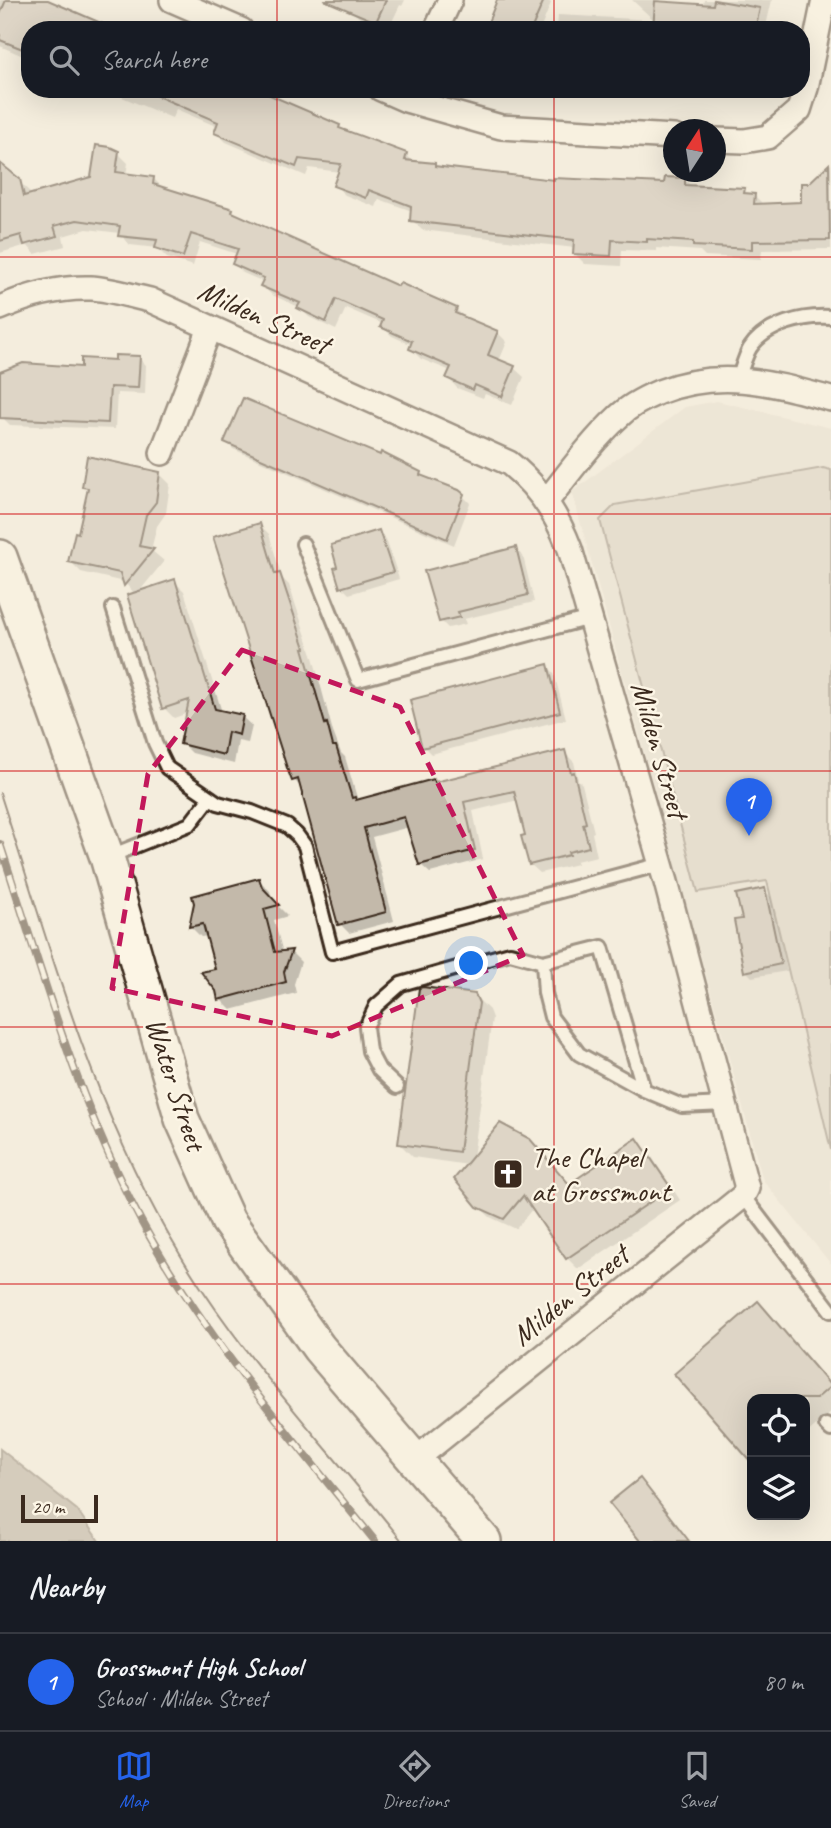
<!DOCTYPE html>
<meta charset="utf-8">
<style>
body{margin:0;font-family:Caveat,sans-serif;background:#242831;color:#f1f3f6}
.controls{position:absolute;right:21px;bottom:21px;display:grid;overflow:hidden;border-radius:14px;box-shadow:0 7px 28px #0002}
.controls button{width:63px;height:63px;display:grid;place-items:center;padding:0;border:0;border-bottom:2px solid #363941;background:#171b24;color:#f1f3f6;font:35px sans-serif}
.compass{position:absolute;left:663px;top:119px;width:63px;height:63px;border-radius:50%;background:#171b24;box-shadow:0 7px 28px #0002;rotate:12deg}
.scale{position:absolute;left:21px;bottom:18px;width:77px;box-sizing:border-box;padding-left:7px;border:4px solid #3b2a1e;border-top:0;font-size:19px;line-height:24px;white-space:nowrap;color:#3b2a1e;-webkit-text-stroke:5px #fcf5e5;paint-order:stroke}
.you{position:absolute;left:472px;top:964px;width:24px;height:24px;margin:-18px;border:5px solid #fff;border-radius:50%;background:#1a73e8;box-shadow:0 0 0 10px #1a73e833}
.badge{display:grid;place-items:center;width:46px;height:46px;border-radius:50%;background:#2563eb;color:#fff;font-size:23px;font-weight:700}
.pin{position:absolute;translate:-50% -58px;filter:drop-shadow(0 2px 4px #0008)}
.pin::after{content:'';position:absolute;top:37px;width:24px;height:21px;background:inherit;clip-path:polygon(0 0,100% 0,50% 100%)}
.list{margin:0;padding:0;list-style:none}
h2{display:flex;justify-content:space-between;align-items:center;height:91px;margin:0;padding:0 28px;font-size:30px}
h2 small{font-size:23px;font-weight:400;color:#9ea1a6}
.list li{display:grid;grid-template-columns:46px 1fr auto;gap:21px;align-items:center;box-sizing:border-box;height:98px;padding:0 28px;border-top:2px solid #363941}
.list b{display:block;font-size:26px;white-space:nowrap}
.list p{margin:0;font-size:23px;white-space:nowrap;color:#9ea1a6}
.list em{font-size:23px;font-style:normal;color:#9ea1a6}
.icon{flex:none;width:38px;height:38px;fill:none;stroke:currentColor;stroke-width:2;stroke-linecap:round;stroke-linejoin:round}
.map{position:relative;flex:none;width:831px;height:1541px;overflow:hidden}
.search{position:absolute;background:#171b24;box-shadow:0 7px 28px #0002;left:21px;right:21px;top:21px;height:77px;display:flex;align-items:center;gap:18px;box-sizing:border-box;padding:0 24px;border-radius:28px;color:#9ea1a6;font-size:26px}
.sheet{height:189px;background:#171b24}
nav{display:flex;justify-content:space-around;align-items:center;box-sizing:border-box;height:98px;border-top:2px solid #363941;background:#171b24;font-size:19px;color:#9ea1a6}
nav a{display:grid;justify-items:center;gap:4px}
nav .on{color:#2563eb}
.map>svg:first-child{display:block}
.built{fill:#e5ddce}
.green{fill:#d6cdbd;stroke:#887c6e;stroke-width:2}
.water{fill:#b0a596;stroke:#817466;stroke-width:2}
.shadow{fill:#0003}
.building{fill:#c3b9aa;stroke:#3b2a1e;stroke-width:2}
.lines{fill:none;stroke-linecap:round;stroke-linejoin:round}
.lane-casing{stroke:#3b2a1e;stroke-width:18}
.street-casing{stroke:#3b2a1e;stroke-width:28}
.secondary-casing{stroke:#3b2a1e;stroke-width:38}
.lane{stroke:#fcf5e5;stroke-width:12}
.street{stroke:#fcf5e5;stroke-width:23}
.secondary{stroke:#fcf5e5;stroke-width:33}
.tram{stroke:#3b2a1e;stroke-width:2}
.rail-casing{stroke:#3b2a1e;stroke-width:8}
.rail{stroke:#fcf5e5;stroke-width:5;stroke-dasharray:16;stroke-linecap:butt}
.marked{fill:none;stroke:#c2185b;stroke-width:5;stroke-dasharray:14 9;stroke-linejoin:round}
.grid{fill:none;stroke:#d62828;stroke-width:2;stroke-opacity:0.55}
.labels{text-anchor:middle;stroke-width:5;stroke-linejoin:round;paint-order:stroke}
.street-label{font-size:30px;fill:#3b2a1e;stroke:#fcf5e5}
.poi-label{font-size:30px;fill:#3b2a1e;stroke:#fcf5e5;text-anchor:start}
</style>
<div class="map">
<svg width="831" height="1541" viewBox="0 0 831 1541">
<rect width="100%" height="100%" fill="#f4eddd"/>
<filter id="ink" filterUnits="userSpaceOnUse"><feTurbulence type="fractalNoise" baseFrequency=".0143" numOctaves="2"/><feDisplacementMap in="SourceGraphic" scale="14" xChannelSelector="R" yChannelSelector="G"/><feConvolveMatrix kernelMatrix="1 2 1 2 8 2 1 2 1" color-interpolation-filters="sRGB"/></filter>
<g filter="url(#ink)">
<polygon class="built" points="717,401 831,428 831,1264 763,1180 572,492 685,407"/>
<polygon class="green" points="823,468 831,470 831,1150 767,881 698,892 600,520 615,505"/>
<polygon class="water" points="0,1449 77,1510 99,1541 0,1541"/>
<g class="shadow">
<polygon points="0,0 43,0 102,24 106,23 117,30 30,30 30,59 0,46"/>
<polygon points="339,0 405,0 402,6 400,5 388,30 363,21"/>
<polygon points="500,0 547,0 551,3 540,30 485,30"/>
<polygon points="632,0 661,0 661,3 703,6 704,0 772,0 765,30 557,30 558,15 654,20"/>
<polygon points="103,89 251,89 339,127 344,132 407,155 414,163 435,165 438,168 556,182 666,185 685,180 692,187 744,190 749,195 754,195 764,205 803,204 810,185 831,164 831,249 762,250 761,259 705,256 700,251 656,248 656,251 622,250 621,266 585,264 575,254 575,248 422,230 412,220 412,211 379,199 376,207 345,195 335,185 340,172 309,168 306,176 226,142 216,132 218,127 176,109 172,118"/>
<polygon points="118,153 128,163 126,175 154,179 164,189 232,211 238,217 399,288 456,309 466,319 497,332 507,342 499,361 514,368 524,377 512,405 485,394 483,398 457,388 448,378 451,371 421,359 411,349 412,345 392,336 382,327 383,324 346,308 336,330 309,317 299,307 272,295 262,286 264,282 243,273 234,263 237,254 200,242 193,266 167,258 157,248 130,245 120,233 87,229 63,236 65,246 35,254 27,245 0,253 0,165 29,191 30,196 93,179"/>
<polygon points="139,358 146,365 145,394 117,393 115,429 10,425 2,417 0,411 0,373 82,369"/>
<polygon points="226,442 420,473 426,479 463,496 470,503 454,545 233,449"/>
<polygon points="159,473 170,484 166,513 157,526 151,550 164,561 138,593 174,581 184,591 222,712 242,717 252,726 248,743 238,741 234,764 192,753 182,743 188,713 174,718 164,708 135,594 124,582 81,572 70,561 80,535 89,492 84,486"/>
<polygon points="260,525 269,534 282,578 289,585 313,657 333,732 341,753 345,757 358,801 564,752 574,762 578,780 582,784 594,832 592,833 597,856 576,861 577,864 540,873 530,864 527,837 518,800 473,811 483,859 430,873 420,864 409,827 372,837 394,921 349,933 340,924 303,789 294,780"/>
<polygon points="379,532 386,539 399,579 349,594 342,587 340,568"/>
<polygon points="515,549 523,556 534,602 464,619 466,624 448,628 441,621"/>
<polygon points="547,666 554,673 566,719 431,754 424,747"/>
<polygon points="259,880 270,891 272,900 288,916 274,920 283,953 291,952 301,962 294,984 296,993 231,1010 220,999 217,970 208,936 201,937 191,927 196,903"/>
<polygon points="764,890 771,897 787,971 752,977 746,971 744,920"/>
<polygon points="475,996 489,1010 492,1018 473,1158 570,1186 637,1141 648,1151 680,1200 578,1269 567,1258 533,1208 516,1229 490,1217 478,1206 468,1165 413,1157 399,1143"/>
<polygon points="771,1317 831,1384 831,1412 805,1435 805,1399 752,1399 752,1460 676,1374"/>
</g>
<g class="building">
<polygon points="6,0 48,0 117,30 30,30 30,52 0,40 0,14"/>
<polygon points="324,0 386,0 376,22"/>
<polygon points="497,0 544,0 531,30 485,30"/>
<polygon points="714,0 760,8 755,30 653,30 655,1 713,5"/>
<polygon points="141,89 256,89 340,125 339,128 407,153 405,160 435,163 435,166 450,168 554,180 554,178 664,183 665,177 685,178 685,185 745,188 744,193 755,194 754,204 801,202 801,183 809,183 829,164 830,240 752,241 752,249 693,246 693,242 647,239 647,242 612,240 611,256 573,254 574,240 410,221 411,206 369,190 366,198 333,186 341,164 299,159 296,167 214,133 218,122"/>
<polygon points="96,145 110,147 119,151 116,172 154,177 153,184 233,209 232,212 398,286 400,283 457,308 455,313 498,331 488,355 515,366 502,397 475,385 473,390 446,378 451,367 409,349 412,341 380,327 383,320 336,299 326,322 297,308 300,303 260,286 264,278 232,264 238,249 191,234 183,257 155,248 157,240 118,236 120,226 77,220 54,226 57,236 24,245 21,235 0,241 0,163 20,179 24,196 91,177"/>
<polygon points="115,355 140,356 138,388 110,387 108,423 0,418 0,372 23,363 81,367 81,358 115,360"/>
<polygon points="243,398 380,455 381,452 421,472 420,475 459,490 464,494 447,539 224,442"/>
<polygon points="87,456 160,472 156,502 146,515 139,546 154,549 124,586 120,573 68,562 75,532 78,533 88,488 82,487"/>
<polygon points="260,523 275,574 280,573 305,648 303,648 325,724 327,723 333,746 336,746 352,798 355,797 356,800 434,779 435,782 565,750 571,773 574,772 586,823 583,824 589,847 568,852 569,855 529,865 521,836 525,835 514,791 464,802 475,850 419,865 404,817 364,828 386,912 338,925 298,779 292,781 287,768 213,537"/>
<polygon points="379,530 393,572 340,588 334,568 337,567 331,545"/>
<polygon points="516,547 528,595 458,612 460,617 439,622 424,571"/>
<polygon points="175,579 215,709 243,715 239,735 228,732 224,755 180,744 189,700 162,709 127,595"/>
<polygon points="548,664 560,712 422,748 410,700"/>
<polygon points="259,878 262,887 279,905 264,909 275,952 292,950 284,972 286,982 218,1000 216,991 201,972 215,969 203,924 189,927 194,903 192,896"/>
<polygon points="765,888 781,964 744,972 734,920 742,919 736,894"/>
<polygon points="423,987 475,994 479,1003 459,1152 398,1144 419,988"/>
<polygon points="500,1123 530,1139 569,1184 637,1138 671,1188 566,1259 523,1196 504,1219 477,1207 454,1179"/>
<polygon points="758,1301 831,1386 816,1399 752,1399 752,1463 674,1374"/>
<polygon points="640,1478 689,1541 640,1541 609,1503"/>
</g>
<g class="lines">
<g class="lane-casing">
<g id="lane">
<path d="M738,379C742,369 745,356 750,348C766,324 804,315 831,317"/>
<polyline points="303,544 358,680 590,618"/>
<polyline points="113,608 155,743 167,768 218,803 252,812 287,826 297,835 305,846 332,952 661,864"/>
<polyline points="108,857 190,824 210,798"/>
<polyline points="397,1087 379,1070 369,1051 366,1027 376,1006 401,984 510,953 543,962"/>
<polyline points="644,1090 602,947 543,962 545,993 551,1017 579,1054 644,1090 682,1106 725,1104"/>
<polyline points="743,1196 831,1311"/>
<polyline points="826,1425 831,1430"/>
</g>
</g>
<g class="street-casing">
<g id="street">
<polyline points="172,0 241,30"/>
<polyline points="436,30 450,0"/>
<polyline points="381,89 406,100 501,127 674,137"/>
<polyline points="716,140 744,141 768,137 799,110 806,88 824,0"/>
<path d="M0,308C29,295 59,287 91,288C110,289 131,296 150,300L509,463C538,486 557,514 570,549L666,882L747,1188L743,1196L416,1459"/>
<polyline points="162,453 210,328"/>
<path d="M546,502C569,473 591,442 618,417C629,406 645,398 659,392C720,368 771,383 831,399"/>
</g>
</g>
<g class="secondary-casing">
<polyline id="secondary" points="0,557 107,857 182,1119 228,1221 319,1348 484,1541"/>
</g>
<use href="#lane" class="lane"/>
<use href="#street" class="street"/>
<use href="#secondary" class="secondary"/>
<path class="tram" d="M0,793C51,950 94,1114 181,1256C243,1359 328,1447 402,1541"/>
<g class="rail-casing">
<path id="rail" d="M0,844C42,971 77,1102 141,1221C204,1337 292,1438 375,1541"/>
</g>
<use href="#rail" class="rail"/>
</g>
</g>
<path d="M0 0H831V1541H0ZM242,650L400,707L523,955L332,1036L112,988L148,774Z" fill="#f4eddd" fill-opacity=".55" fill-rule="evenodd"/>
<path class="marked" d="M242,650L400,707L523,955L332,1036L112,988L148,774Z"/>
<path class="grid" d="M277,0V30M554,0V30M277,89V1541M554,89V1541M0,257H831M0,514H831M0,771H831M0,1027H831M0,1284H831"/>
<defs>
<g id="church-square" transform="scale(1.575)"><rect x="-9" y="-9" width="18" height="18" rx="4" fill="#3b2a1e" stroke="#fcf5e5"/><path d="M-1.2-6h2.4v3.5h3.3v2.4h-3.3V6h-2.4V-.1h-3.3v-2.4h3.3Z" fill="#fff"/></g>
</defs>
<g fill-rule="evenodd">
<use href="#church-square" x="508" y="1174"/>
</g>
<g class="labels">
<g class="street-label">
<text transform="translate(264 317) rotate(24)" y="10">Milden Street</text>
<text transform="translate(660 750) rotate(74)" y="10">Milden Street</text>
<text transform="translate(176 1084) rotate(72)" y="10">Water Street</text>
<text transform="translate(570 1295) rotate(-39)" y="10">Milden Street</text>
</g>
<g class="poi-label">
<text x="531" y="1167">The Chapel<tspan x="531" dy="34">at Grossmont</tspan></text>
</g>
</g>
</svg>
<div class="controls">
<button><svg class="icon" aria-label="locate" viewBox="0 0 24 24"><circle cx="12" cy="12" r="6"/><path d="M12 2v4M12 18v4M2 12h4M18 12h4"/></svg></button>
<button><svg class="icon" aria-label="layers" viewBox="0 0 24 24"><path d="M12 4l9 5-9 5-9-5zM3 14l9 5 9-5"/></svg></button>
</div>
<svg class="compass" viewBox="-18 -18 36 36"><path d="M0-13l5 13h-10z" fill="#e53935"/><path d="M0 13l5-13h-10z" fill="#9ea1a6"/></svg>
<div class="scale">20 m</div>
<div class="you"></div>
<div class="pin badge" style="left:749px;top:836px">1</div>
<div class="search"><svg class="icon" aria-label="search" viewBox="0 0 24 24"><circle cx="10" cy="10" r="6"/><path d="M15 15l6 6"/></svg>Search here</div>
</div>
<section class="sheet">
<h2>Nearby<small></small></h2>
<ul class="list">
<li><span class="badge">1</span><div><b>Grossmont High School</b><p>School · Milden Street</p></div><em>80 m</em></li>
</ul>
</section>
<nav>
<a class="on"><svg class="icon" aria-label="map" viewBox="0 0 24 24"><path d="M3 6l6-2 6 2 6-2v14l-6 2-6-2-6 2zM9 4v14M15 6v14"/></svg>Map</a>
<a><svg class="icon" aria-label="directions" viewBox="0 0 24 24"><path d="M12 3l9 9-9 9-9-9zM9 14v-3h6M13 9l2 2-2 2"/></svg>Directions</a>
<a><svg class="icon" aria-label="saved" viewBox="0 0 24 24"><path d="M7 4h10v16l-5-4-5 4z"/></svg>Saved</a>
</nav>
